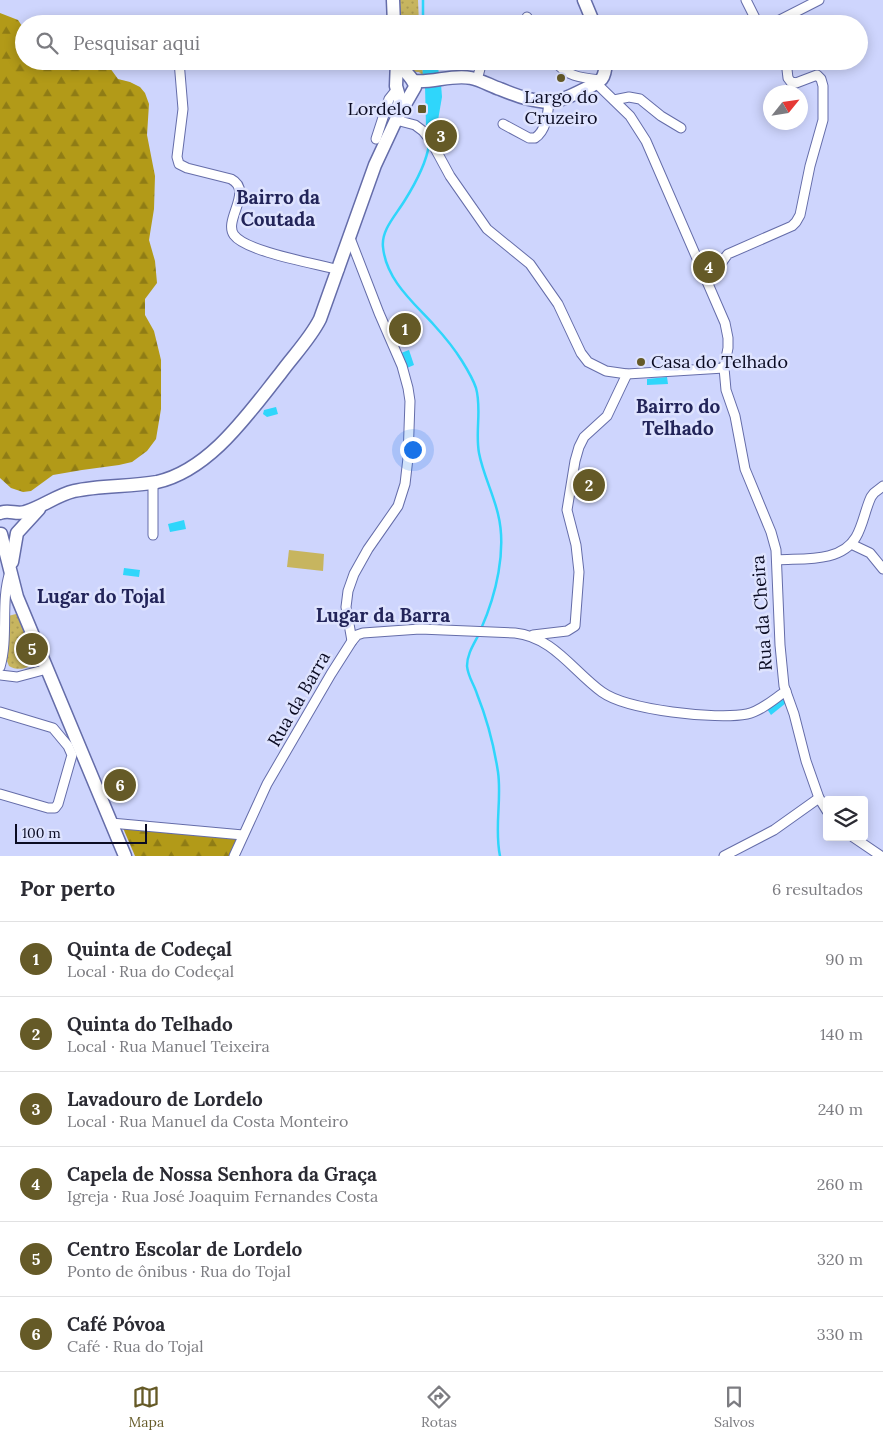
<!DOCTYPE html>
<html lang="pt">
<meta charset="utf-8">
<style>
body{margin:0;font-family:Lora,serif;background:#f7f7f7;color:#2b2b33}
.controls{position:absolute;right:15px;bottom:15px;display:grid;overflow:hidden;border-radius:5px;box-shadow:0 2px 12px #0003}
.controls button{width:45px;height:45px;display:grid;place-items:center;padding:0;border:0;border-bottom:1px solid #e1e1e2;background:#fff;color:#2b2b33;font:25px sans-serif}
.compass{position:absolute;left:763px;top:85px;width:45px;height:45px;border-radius:50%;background:#fff;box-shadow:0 2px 12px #0003;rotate:60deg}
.scale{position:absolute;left:15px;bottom:12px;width:132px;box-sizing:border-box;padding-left:5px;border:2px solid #0a0b22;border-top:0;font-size:14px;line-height:18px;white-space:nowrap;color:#0a0b22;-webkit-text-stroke:4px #dee3fe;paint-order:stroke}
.you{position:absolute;left:412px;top:449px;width:18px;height:18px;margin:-12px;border:4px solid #fff;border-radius:50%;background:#1a73e8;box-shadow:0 0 0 8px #1a73e833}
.badge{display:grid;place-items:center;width:32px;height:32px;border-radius:50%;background:#655a27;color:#fff;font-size:16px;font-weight:700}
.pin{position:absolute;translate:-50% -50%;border:2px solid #fff;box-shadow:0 1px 5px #0006}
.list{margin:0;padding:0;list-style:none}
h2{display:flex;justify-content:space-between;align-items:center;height:65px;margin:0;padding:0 20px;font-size:21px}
h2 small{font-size:16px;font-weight:400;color:#7c7c81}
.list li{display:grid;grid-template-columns:32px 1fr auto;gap:15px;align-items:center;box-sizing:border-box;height:75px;padding:0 20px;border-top:1px solid #e1e1e2}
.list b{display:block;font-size:19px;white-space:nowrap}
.list p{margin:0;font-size:16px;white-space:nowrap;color:#7c7c81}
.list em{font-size:16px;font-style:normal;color:#7c7c81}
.icon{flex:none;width:28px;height:28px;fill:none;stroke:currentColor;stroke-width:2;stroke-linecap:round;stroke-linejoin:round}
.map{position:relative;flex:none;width:883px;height:856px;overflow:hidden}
.search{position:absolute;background:#fff;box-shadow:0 2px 12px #0003;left:15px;right:15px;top:15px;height:55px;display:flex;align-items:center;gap:12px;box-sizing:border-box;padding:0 18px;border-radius:28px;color:#7c7c81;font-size:19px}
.sheet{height:515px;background:#fff}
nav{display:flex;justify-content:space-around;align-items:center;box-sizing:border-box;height:70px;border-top:1px solid #e1e1e2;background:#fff;font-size:14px;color:#7c7c81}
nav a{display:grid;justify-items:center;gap:2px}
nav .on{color:#655a27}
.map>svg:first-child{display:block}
.grass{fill:#c7b55f}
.forest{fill:url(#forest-firs)}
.park{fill:url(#park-dots)}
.water{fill:#2fd6fb}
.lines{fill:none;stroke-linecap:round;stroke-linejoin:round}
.stream{stroke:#2fd6fb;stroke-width:2.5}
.street-casing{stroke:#656da9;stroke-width:11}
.secondary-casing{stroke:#656da9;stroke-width:15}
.street{stroke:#fff;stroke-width:9}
.secondary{stroke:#fff;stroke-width:12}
.poi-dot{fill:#655a27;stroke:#dee3fe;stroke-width:2}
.labels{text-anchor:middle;stroke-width:5;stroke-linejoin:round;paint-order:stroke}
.poi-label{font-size:18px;fill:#0a0b22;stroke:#dee3fe}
.street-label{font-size:18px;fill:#0a0b22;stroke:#dee3fe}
.neighbourhood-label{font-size:19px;font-weight:bold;fill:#222459;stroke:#dee3fe}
</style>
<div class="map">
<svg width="883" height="856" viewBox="0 0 883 856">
<defs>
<pattern id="forest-firs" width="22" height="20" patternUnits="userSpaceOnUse" patternTransform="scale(1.25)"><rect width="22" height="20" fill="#b29a18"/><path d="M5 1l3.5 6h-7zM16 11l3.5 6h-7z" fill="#8f7c15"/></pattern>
<pattern id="park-dots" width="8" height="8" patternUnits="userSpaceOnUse" patternTransform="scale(1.25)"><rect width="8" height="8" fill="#c7b55f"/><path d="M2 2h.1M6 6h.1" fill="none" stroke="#aa9a52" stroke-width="1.8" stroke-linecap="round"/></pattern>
</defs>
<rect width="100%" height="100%" fill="#ced5fd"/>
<polygon class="grass" points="289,550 324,554 323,571 287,567"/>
<g class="forest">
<polygon points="0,13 18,20 24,29 24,61 107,61 110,68 118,79 130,82 140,87 145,93 149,104 147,135 155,176 154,209 149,240 155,261 157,283 145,299 145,315 154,331 161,360 161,409 156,439 147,451 132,462 119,465 82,470 53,475 31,491 23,492 11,488 0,478"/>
<polygon points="123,828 237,839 230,856 135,856"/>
</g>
<g class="park">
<polygon points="399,0 418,0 419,24 400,24"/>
<path d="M402,61H422L423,76L419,72C411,73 407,67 402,61Z"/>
<path d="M20,613L37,658C32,668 19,672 9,666L7,661L8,616Z"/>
</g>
<g class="water">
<polygon points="422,61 437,61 439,74 423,76"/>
<polygon points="441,84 442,97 437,126 426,126 425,86"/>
<polygon points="409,350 414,365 407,368 401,353"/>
<polygon points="667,377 668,384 647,385 647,379"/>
<polygon points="276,407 278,414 267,417 263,414 264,410"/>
<polygon points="184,520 186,529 170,532 168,524"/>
<polygon points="124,568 140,570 139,577 123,575"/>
<polygon points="782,698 786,703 771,715 767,709"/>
</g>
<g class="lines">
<g class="stream">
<polyline points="423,24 423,0"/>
<polyline points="430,137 431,122"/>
<path d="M429,145C426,164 415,184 405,200C396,215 381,230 383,247C386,280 414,303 434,325C444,336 454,348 462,361C467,369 473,379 476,388C482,409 475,431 479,453C483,474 493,493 498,514C507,550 496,595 481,629"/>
<path d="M479,634C474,644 467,654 467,666C468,677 474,684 477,694C487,719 494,746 498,772C502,800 494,828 500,856"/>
</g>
<g class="street-casing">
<g id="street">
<polyline points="746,0 758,24"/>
<polyline points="527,17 531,24"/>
<polyline points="772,24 819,0"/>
<path d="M179,61L183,109L177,157L179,164L187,168L231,179C254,191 223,220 234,235C246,252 318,264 339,270"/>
<path d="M555,61C566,77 583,78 601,80"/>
<polyline points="477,80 482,61"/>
<polyline points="597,84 630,116 646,141 725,323 728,338 728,348 724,368 726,390 735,416 745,469 771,532 776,550 780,645 784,686 794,714 806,761 819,798 827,811"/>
<polyline points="614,100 629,97 640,99 661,116 681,128"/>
<polyline points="396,120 415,125 423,131 431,141 450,176 487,229 530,264 558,304 581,353 588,362 606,371 627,374 724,368"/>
<path d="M503,124L529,138H535C546,131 548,114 549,101"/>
<polyline points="376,139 389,99 397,89"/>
<polyline points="350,238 379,313 402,366 408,388 410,401 408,458 405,484 398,506 368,549 354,574 348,591 346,607 352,641"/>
<path d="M708,283C717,274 720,263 728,254L792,226L796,222L800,215L810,166L823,120V86L821,79L817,75L796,83L791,82L788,78L786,61"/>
<polyline points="153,535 153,482"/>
<polyline points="851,544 870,553 883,569"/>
<path d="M777,560C803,558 841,563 856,537C863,525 865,510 871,497L874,493L883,486"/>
<polyline points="533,635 567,631 575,626 579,572 576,545 567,510 575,461 579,447 584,437 607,416 627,374"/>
<path d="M0,667C9,636 0,602 10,572"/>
<polyline points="0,675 17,677 47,669"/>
<polyline points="0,712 53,728 68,746 72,755 58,804 55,808 48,808 0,794"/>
<polyline points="111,823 243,835"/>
<polyline points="853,837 881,856"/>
<path d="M234,856L267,784L331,674L352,641L357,635L363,633L420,629L515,633C553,637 573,671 602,692C627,710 716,720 747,714C761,711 774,699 786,691"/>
<polyline points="724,856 774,830 819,798"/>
</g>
</g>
<g class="secondary-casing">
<g id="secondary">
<polyline points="393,0 394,24"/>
<polyline points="584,0 594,24"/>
<polyline points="397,61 396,86 400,100 398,110"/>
<path d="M414,81C433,83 453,74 471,78C481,80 491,86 500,89C517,96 538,104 556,101C566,99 576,93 585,89C602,81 605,80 606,61"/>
<path d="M0,513C9,509 16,515 25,512C42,507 57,495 74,491C101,485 130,487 157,482C210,470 248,414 280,374C293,356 310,339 320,319L375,165L396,120L415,87C414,77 402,71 398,61"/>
<polyline points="1,534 17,597 125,856"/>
<polyline points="12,562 17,533 39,509"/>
</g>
</g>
<use href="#street" class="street"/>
<use href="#secondary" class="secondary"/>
</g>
<g class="poi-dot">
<circle cx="561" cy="78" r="5"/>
<rect x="417" y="104" width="10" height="10" rx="2.5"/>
<circle cx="641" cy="362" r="5"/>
</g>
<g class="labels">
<g class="poi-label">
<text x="561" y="103">Largo do<tspan x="561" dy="21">Cruzeiro</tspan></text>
<text x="412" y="115" text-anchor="end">Lordelo</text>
<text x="651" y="368" text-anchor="start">Casa do Telhado</text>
</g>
<g class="street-label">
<text transform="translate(762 613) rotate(-94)" y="6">Rua da Cheira</text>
<text transform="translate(299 699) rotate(-60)" y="6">Rua da Barra</text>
</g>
<g class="neighbourhood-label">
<text x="278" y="204">Bairro da<tspan x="278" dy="22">Coutada</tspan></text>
<text x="678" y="413">Bairro do<tspan x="678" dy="22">Telhado</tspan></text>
<text x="101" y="603">Lugar do Tojal</text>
<text x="383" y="622">Lugar da Barra</text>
</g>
</g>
</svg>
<div class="controls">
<button><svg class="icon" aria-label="layers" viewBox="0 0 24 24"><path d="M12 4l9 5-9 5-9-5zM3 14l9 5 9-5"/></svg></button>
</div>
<svg class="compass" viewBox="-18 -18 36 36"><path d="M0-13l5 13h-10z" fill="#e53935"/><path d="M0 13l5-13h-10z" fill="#7c7c81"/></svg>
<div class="scale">100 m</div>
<div class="you"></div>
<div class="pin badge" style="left:405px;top:329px">1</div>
<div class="pin badge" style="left:589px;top:485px">2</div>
<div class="pin badge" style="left:441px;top:136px">3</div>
<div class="pin badge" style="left:709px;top:267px">4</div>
<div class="pin badge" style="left:32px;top:649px">5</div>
<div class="pin badge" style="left:120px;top:785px">6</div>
<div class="search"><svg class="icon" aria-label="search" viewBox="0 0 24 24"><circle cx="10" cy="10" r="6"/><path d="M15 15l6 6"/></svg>Pesquisar aqui</div>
</div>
<section class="sheet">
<h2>Por perto<small>6 resultados</small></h2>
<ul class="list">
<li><span class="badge">1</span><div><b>Quinta de Codeçal</b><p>Local · Rua do Codeçal</p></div><em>90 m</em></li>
<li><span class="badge">2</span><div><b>Quinta do Telhado</b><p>Local · Rua Manuel Teixeira</p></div><em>140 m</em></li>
<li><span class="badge">3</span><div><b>Lavadouro de Lordelo</b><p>Local · Rua Manuel da Costa Monteiro</p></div><em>240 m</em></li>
<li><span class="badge">4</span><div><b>Capela de Nossa Senhora da Graça</b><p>Igreja · Rua José Joaquim Fernandes Costa</p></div><em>260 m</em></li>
<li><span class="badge">5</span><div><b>Centro Escolar de Lordelo</b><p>Ponto de ônibus · Rua do Tojal</p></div><em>320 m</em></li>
<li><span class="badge">6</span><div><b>Café Póvoa</b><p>Café · Rua do Tojal</p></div><em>330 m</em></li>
</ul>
</section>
<nav>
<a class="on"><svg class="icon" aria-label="map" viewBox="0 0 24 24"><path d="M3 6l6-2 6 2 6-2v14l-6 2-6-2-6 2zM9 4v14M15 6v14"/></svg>Mapa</a>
<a><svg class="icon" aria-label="directions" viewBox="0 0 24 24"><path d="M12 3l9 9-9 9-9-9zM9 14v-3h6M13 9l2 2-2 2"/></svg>Rotas</a>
<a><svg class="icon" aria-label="saved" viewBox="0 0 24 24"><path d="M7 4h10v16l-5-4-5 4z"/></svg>Salvos</a>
</nav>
